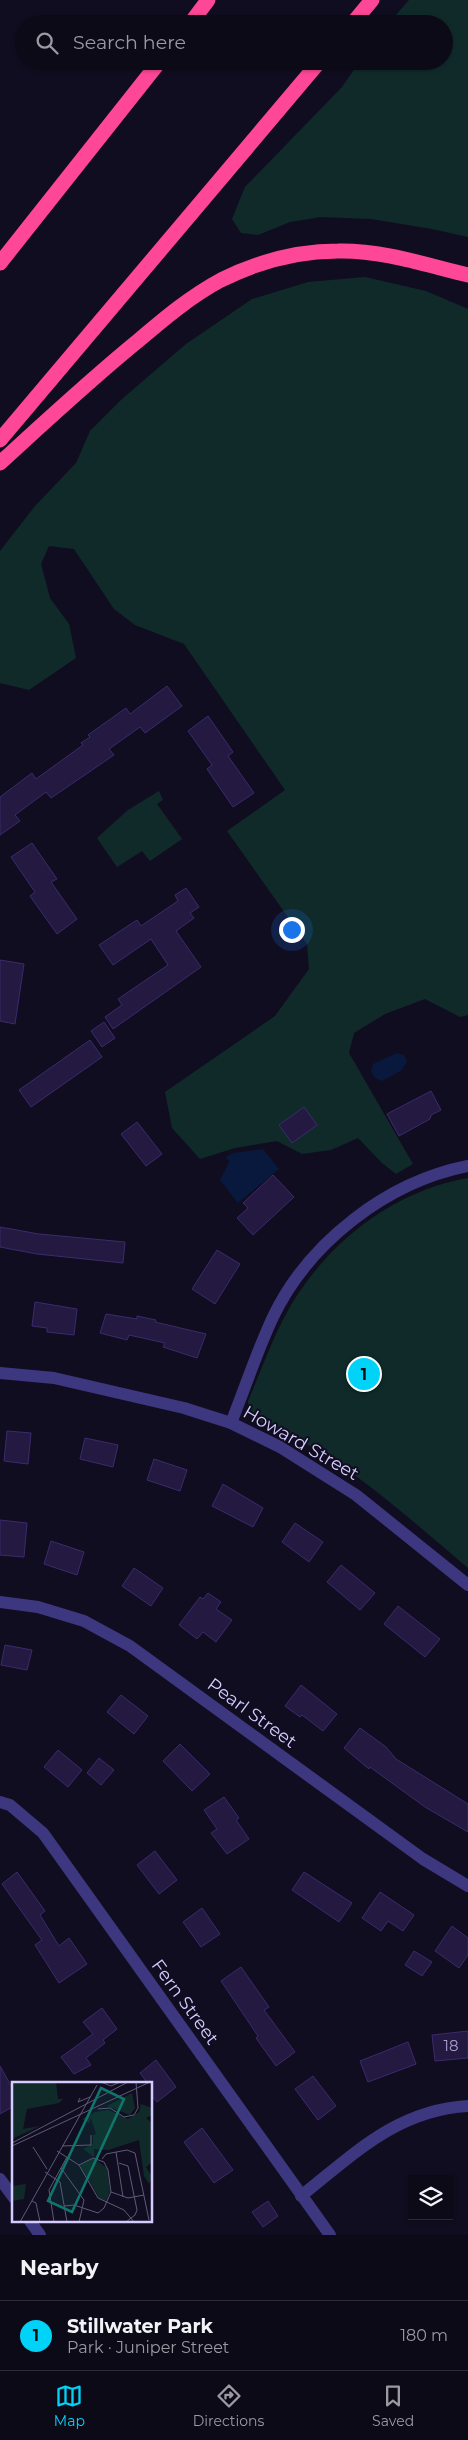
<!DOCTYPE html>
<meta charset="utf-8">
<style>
body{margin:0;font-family:Montserrat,sans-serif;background:#161321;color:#f1f3f6}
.controls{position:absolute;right:15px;bottom:15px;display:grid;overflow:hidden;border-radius:0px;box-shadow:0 1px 4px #0004}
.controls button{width:45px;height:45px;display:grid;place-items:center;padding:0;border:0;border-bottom:1px solid #2d2b37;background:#0d0a18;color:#f1f3f6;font:25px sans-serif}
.you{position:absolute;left:291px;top:929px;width:18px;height:18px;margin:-12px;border:4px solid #fff;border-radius:50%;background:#1a73e8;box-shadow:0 0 0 8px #1a73e833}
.badge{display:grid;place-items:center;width:32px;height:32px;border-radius:50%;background:#00d3f7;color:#111;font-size:16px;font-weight:700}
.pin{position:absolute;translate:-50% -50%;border:2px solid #fff;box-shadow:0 1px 5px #0006}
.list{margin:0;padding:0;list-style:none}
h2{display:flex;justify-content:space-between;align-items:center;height:65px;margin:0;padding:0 20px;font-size:21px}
h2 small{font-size:16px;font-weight:400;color:#9a9aa2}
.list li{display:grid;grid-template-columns:32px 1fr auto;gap:15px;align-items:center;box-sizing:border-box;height:70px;padding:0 20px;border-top:1px solid #2d2b37}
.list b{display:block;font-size:19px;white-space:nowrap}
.list p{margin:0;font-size:16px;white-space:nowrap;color:#9a9aa2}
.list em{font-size:16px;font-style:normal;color:#9a9aa2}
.icon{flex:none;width:28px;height:28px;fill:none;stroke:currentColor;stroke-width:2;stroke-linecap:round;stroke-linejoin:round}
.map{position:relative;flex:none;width:468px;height:2235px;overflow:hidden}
.search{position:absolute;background:#0d0a18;box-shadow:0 1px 4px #0004;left:15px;right:15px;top:15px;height:55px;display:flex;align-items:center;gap:12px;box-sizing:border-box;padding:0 18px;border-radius:28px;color:#9a9aa2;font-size:19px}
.sheet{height:135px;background:#0d0a18}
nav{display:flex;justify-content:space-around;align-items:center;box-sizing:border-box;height:70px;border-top:1px solid #2d2b37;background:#0d0a18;font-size:14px;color:#9a9aa2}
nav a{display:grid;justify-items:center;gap:2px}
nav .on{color:#00d3f7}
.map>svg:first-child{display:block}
.green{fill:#102a2a}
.water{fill:#09193d}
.building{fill:#231941;stroke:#3b2b6d}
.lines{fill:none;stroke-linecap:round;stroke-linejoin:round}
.minor{stroke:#3d3780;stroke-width:12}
.tertiary{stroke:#3d3780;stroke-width:12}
.motorway{stroke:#ff4797;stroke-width:15}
.labels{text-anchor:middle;stroke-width:4;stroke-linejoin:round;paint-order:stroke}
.number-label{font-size:15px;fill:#a89fd0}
.street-label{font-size:18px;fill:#d4ccff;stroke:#110d20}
.inset-road{fill:none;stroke:#5f5979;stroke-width:1}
.view{fill:#0f766e;fill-opacity:0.15;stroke:#0f766e;stroke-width:2.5}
.inset-edge{fill:none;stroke:#d4ccff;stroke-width:2.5}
</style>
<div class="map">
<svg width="468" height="2235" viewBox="0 0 468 2235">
<rect width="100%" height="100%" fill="#110d20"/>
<g class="green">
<polygon points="409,0 468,0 468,237 432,229 371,219 321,217 290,222 258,235 241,233 232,219 245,187 342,87 360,61 444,61 444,24 388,24"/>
<polygon points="365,277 426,291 468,309 468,1015 460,1017 425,999 385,1014 354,1033 349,1053 413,1164 396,1174 382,1163 358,1138 331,1150 302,1154 277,1141 235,1148 200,1159 172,1128 165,1092 275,1016 309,969 307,944 227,831 285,790 184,644 135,625 114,609 74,549 49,546 41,564 50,598 69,624 76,658 29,690 0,683 0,551 35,506 76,463 90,431 122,399 186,344 252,299 308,282"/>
<polygon points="159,791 163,800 157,804 182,839 150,861 142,851 117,867 97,838 128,810"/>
<path d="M468,1178V1568C418,1526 368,1480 312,1447C294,1436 256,1427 248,1408V1401C265,1362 279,1318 305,1284C344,1230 403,1189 468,1178Z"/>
</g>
<g class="water">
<polygon points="397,1053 404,1055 407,1061 402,1070 382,1081 374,1077 371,1071 373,1064"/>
<polygon points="263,1149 279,1169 238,1203 220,1180 229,1162 226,1157 233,1153"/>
</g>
<g class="building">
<polygon points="167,686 182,706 145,733 140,727 109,749 114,755 51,798 46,792 15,815 20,821 0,835 0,797 32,773 36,779 83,745 81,743 90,737 88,735 126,708 130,714"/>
<polygon points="208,716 233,752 228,756 254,793 233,807 207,769 212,765 188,731"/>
<polygon points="32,843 57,879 51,882 77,919 57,934 30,896 35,892 11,857"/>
<polygon points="186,888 199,907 190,913 194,918 176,931 201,967 113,1029 105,1017 122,1005 118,999 168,965 151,939 113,965 99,945 137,920 141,926 178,901 175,895"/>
<polygon points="0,960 24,964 15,1024 0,1021"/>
<polygon points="104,1022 115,1038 102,1047 91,1031"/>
<polygon points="90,1040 102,1057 31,1107 19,1090"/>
<polygon points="431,1091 441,1110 431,1115 430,1119 399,1136 387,1114"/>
<polygon points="304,1107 317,1125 292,1143 279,1125"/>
<polygon points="137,1122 162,1154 146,1166 121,1134"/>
<polygon points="273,1175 294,1197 253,1235 237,1218 248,1208 243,1203"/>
<polygon points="0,1227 39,1234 125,1242 123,1263 37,1254 0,1247"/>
<polygon points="217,1250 240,1264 215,1304 192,1289"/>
<polygon points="35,1302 77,1309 74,1335 47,1332 47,1328 32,1326"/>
<polygon points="106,1314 137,1319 137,1316 156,1320 155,1322 206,1334 197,1358 163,1347 165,1343 129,1335 127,1340 100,1333"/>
<polygon points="7,1431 31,1433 28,1464 4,1461"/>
<polygon points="85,1438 118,1445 113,1467 80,1459"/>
<polygon points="154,1459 187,1470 180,1491 147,1480"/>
<polygon points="223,1484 263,1508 253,1527 212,1506"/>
<polygon points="0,1520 27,1523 24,1557 0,1555"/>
<polygon points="295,1523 323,1542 309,1562 282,1542"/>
<polygon points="51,1541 84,1552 77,1575 44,1564"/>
<polygon points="341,1565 375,1593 360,1610 327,1582"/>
<polygon points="134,1568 163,1588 151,1606 122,1586"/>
<polygon points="208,1593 221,1602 216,1609 232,1620 216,1642 203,1632 197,1639 179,1625 200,1597 203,1599"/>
<polygon points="398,1606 440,1639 425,1657 384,1624"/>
<polygon points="5,1645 32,1650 27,1670 1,1665"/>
<polygon points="301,1685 337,1714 323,1731 302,1715 300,1717 285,1706"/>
<polygon points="121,1695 148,1716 134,1734 107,1712"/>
<polygon points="360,1728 386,1747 396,1759 468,1804 468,1832 425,1807 370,1767 369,1769 344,1748"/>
<polygon points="180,1744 210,1774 192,1791 163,1761"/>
<polygon points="58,1750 82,1770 68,1787 44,1767"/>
<polygon points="99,1758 114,1770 101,1785 87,1773"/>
<polygon points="224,1797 239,1818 236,1820 249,1839 227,1854 211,1833 217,1829 204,1810"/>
<polygon points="155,1851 177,1880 159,1894 137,1865"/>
<polygon points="17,1872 45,1911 40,1915 59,1946 69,1938 87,1964 59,1983 35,1945 42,1940 2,1884"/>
<polygon points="304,1872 352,1903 339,1922 292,1890"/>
<polygon points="380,1892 414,1915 403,1931 388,1921 381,1931 362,1918"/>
<polygon points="202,1908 220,1934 201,1947 183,1922"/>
<polygon points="452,1926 468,1938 468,1955 459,1968 435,1951"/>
<polygon points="414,1951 432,1962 422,1976 405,1965"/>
<polygon points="241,1967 269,2007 264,2010 295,2052 276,2066 256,2038 258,2036 221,1981"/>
<polygon points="102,2008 117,2029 103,2040 105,2043 86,2058 91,2065 74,2074 61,2057 93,2034 83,2022"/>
<polygon points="468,2031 468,2058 435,2061 432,2035"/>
<polygon points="408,2042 416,2064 368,2082 360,2061"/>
<polygon points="156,2060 176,2087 157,2102 151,2095 151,2084 148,2084 140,2073"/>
<polygon points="0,2066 14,2091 14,2106 0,2114"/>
<polygon points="313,2076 336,2106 318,2120 295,2089"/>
<polygon points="202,2128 233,2170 214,2183 184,2142"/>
<polygon points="268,2201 278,2216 263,2227 252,2212"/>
</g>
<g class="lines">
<g class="minor">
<path d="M231,1423C245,1388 257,1351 273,1317C309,1242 387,1182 468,1166"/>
<polyline points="0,1602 38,1607 84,1621 130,1646 423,1859 468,1886"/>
<polyline points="0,1802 10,1805 43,1833 330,2235"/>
<polyline points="0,2179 14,2198"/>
<path d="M301,2196C354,2154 397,2110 468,2106"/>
<polyline points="30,2221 40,2235"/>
</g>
<polyline class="tertiary" points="0,1373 54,1378 184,1408 231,1423 280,1447 356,1495 468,1585"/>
<g class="motorway">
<polyline points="190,24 208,0"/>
<polyline points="352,24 372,0"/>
<polyline points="0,263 160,61"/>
<polyline points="0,440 320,61"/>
<path d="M0,463C46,421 91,379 139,340C165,318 191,296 221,280C257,262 298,251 338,251C382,250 426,265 468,275"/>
</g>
</g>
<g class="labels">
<g class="number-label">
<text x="451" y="2051">18</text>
</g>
<g class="street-label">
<text transform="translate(301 1443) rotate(30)" y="6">Howard Street</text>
<text transform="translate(252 1713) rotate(36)" y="6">Pearl Street</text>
<text transform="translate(185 2002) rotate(54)" y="6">Fern Street</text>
</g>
</g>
<g transform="translate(12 2082)">
<rect width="140" height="140" fill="#110d20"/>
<path d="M0,0H44L46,17H51L47,21L15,27L11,47L28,44L0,57ZM120,11L123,26L118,33L95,24ZM129,22L140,26V33L134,36L140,41V80L134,85L140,95L137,102L132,94L127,58L96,68L82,67V75L71,67L81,62V53L84,52L79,36L77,41L70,37L83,30L97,28L116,37L127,30ZM81,76L95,86L98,109L94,119L87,116L68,83ZM14,102L12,117L0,119V104Z" fill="#102a2a"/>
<path class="inset-road" d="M89,0L99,4L108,0M68,16L66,20L78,15M86,27L98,26L112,35L122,33L126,26L124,0M0,61L116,0M0,64L138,0M50,64L79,63V53M21,65L35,87M45,69L67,83L86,116L112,128L122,140M104,70L111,115M90,77L94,72L115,68L123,71L137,138M107,81L116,84L125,128L123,133L114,140M49,86L72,118L67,140M33,90L48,100L55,140M99,110L116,116L132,113M20,119L24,121L28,140M52,124L62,123L86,131L92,126L99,110L96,88L92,80L81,76L67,83M8,140L85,3M42,140L37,108L55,75"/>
<path class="view" d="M89,6L112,17L60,130L36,119Z"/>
<rect width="140" height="140" class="inset-edge"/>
</g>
</svg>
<div class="controls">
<button><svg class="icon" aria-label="layers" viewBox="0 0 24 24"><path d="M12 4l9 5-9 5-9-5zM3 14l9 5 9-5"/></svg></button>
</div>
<div class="you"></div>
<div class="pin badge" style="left:364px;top:1374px">1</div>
<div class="search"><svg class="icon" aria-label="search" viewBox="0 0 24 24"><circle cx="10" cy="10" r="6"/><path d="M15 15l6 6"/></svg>Search here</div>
</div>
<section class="sheet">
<h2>Nearby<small></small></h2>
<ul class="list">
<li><span class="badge">1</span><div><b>Stillwater Park</b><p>Park · Juniper Street</p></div><em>180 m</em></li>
</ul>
</section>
<nav>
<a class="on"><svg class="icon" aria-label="map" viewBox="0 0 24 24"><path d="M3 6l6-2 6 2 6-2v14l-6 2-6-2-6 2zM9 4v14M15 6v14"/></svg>Map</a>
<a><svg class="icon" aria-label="directions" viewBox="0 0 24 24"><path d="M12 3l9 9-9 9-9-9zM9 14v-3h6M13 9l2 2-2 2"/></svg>Directions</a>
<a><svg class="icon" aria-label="saved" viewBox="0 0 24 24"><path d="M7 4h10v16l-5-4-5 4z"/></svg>Saved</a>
</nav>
